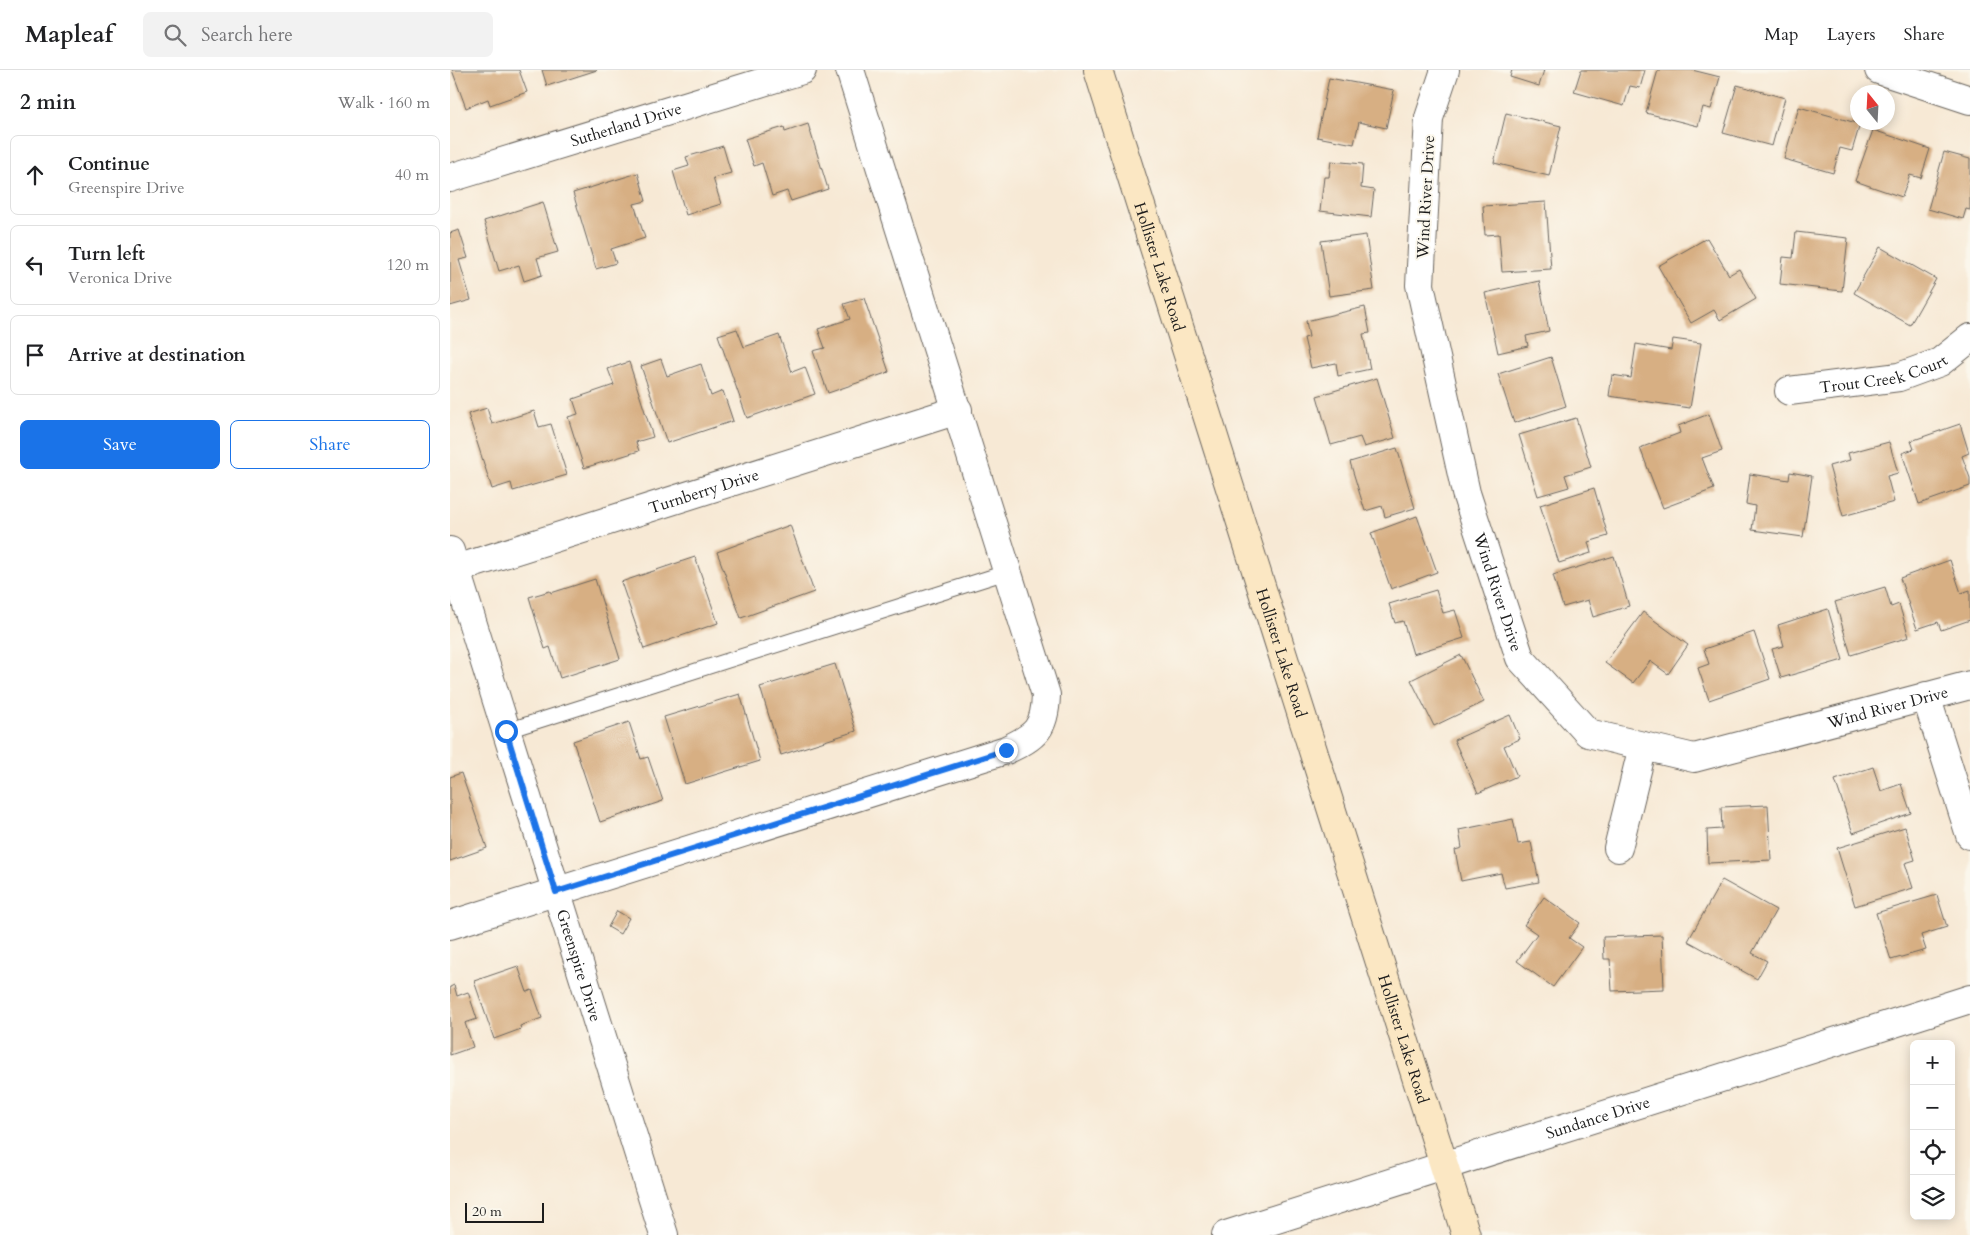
<!DOCTYPE html>
<meta charset="utf-8">
<style>
body{margin:0;font-family:Cardo,serif;background:#f2f2f2;color:#202124}
.controls{position:absolute;right:15px;bottom:15px;display:grid;overflow:hidden;border-radius:8px;box-shadow:0 2px 12px #0003}
.controls button{width:45px;height:45px;display:grid;place-items:center;padding:0;border:0;border-bottom:1px solid #e0e0e0;background:#fff;color:#202124;font:25px sans-serif}
.compass{position:absolute;left:1400px;top:15px;width:45px;height:45px;border-radius:50%;background:#fff;box-shadow:0 2px 12px #0003;rotate:342deg}
.scale{position:absolute;left:15px;bottom:12px;width:79px;box-sizing:border-box;padding-left:5px;border:2px solid #1c1c1c;border-top:0;font-size:14px;line-height:18px;white-space:nowrap;color:#1c1c1c;-webkit-text-stroke:4px #fbf7ec;paint-order:stroke}
.stop{position:absolute;width:15px;height:15px;margin:-11px;border:4px solid #1a73e8;border-radius:50%;background:#fff}
.stop.end{background:#1a73e8;border-color:#fff;box-shadow:0 1px 5px #0008}
.list{margin:0;padding:0;list-style:none}
h2{display:flex;justify-content:space-between;align-items:center;height:65px;margin:0;padding:0 20px;font-size:21px}
h2 small{font-size:16px;font-weight:400;color:#757577}
.list li{display:grid;grid-template-columns:32px 1fr auto;gap:15px;align-items:center;box-sizing:border-box;height:80px;margin:0 10px 10px;padding:0 10px;border:1px solid #e0e0e0;border-radius:8px}
.list b{display:block;font-size:19px;white-space:nowrap}
.list p{margin:0;font-size:16px;white-space:nowrap;color:#757577}
.list em{font-size:16px;font-style:normal;color:#757577}
.actions{display:flex;gap:10px;padding:15px 20px}
.actions a{flex:1;padding:11px 0;border:1px solid #1a73e8;border-radius:8px;text-align:center;font-size:18px;color:#1a73e8}
.actions .main{background:#1a73e8;color:#fff}
.icon{flex:none;width:28px;height:28px;fill:none;stroke:currentColor;stroke-width:2;stroke-linecap:round;stroke-linejoin:round}
.map{position:relative;flex:none;width:1520px;height:1165px;overflow:hidden}
header{display:flex;align-items:center;gap:30px;box-sizing:border-box;height:70px;padding:0 25px;background:#fff;border-bottom:1px solid #e0e0e0}
header strong{font-size:24px}
nav{display:flex;gap:28px;margin-inline-start:auto;font-size:18px}
.search{width:350px;height:45px;background:#f2f2f2;display:flex;align-items:center;gap:12px;box-sizing:border-box;padding:0 18px;border-radius:8px;color:#757577;font-size:19px}
main{display:flex}
aside{flex:1;background:#fff}
.map>svg:first-child{display:block}
.building{fill:#d7af83}
.lines{fill:none;stroke-linecap:round;stroke-linejoin:round}
.lane-casing{stroke:#69645d;stroke-width:16}
.street-casing{stroke:#69645d;stroke-width:30}
.secondary-casing{stroke:#69645d;stroke-width:30}
.lane{stroke:#fff;stroke-width:14}
.street{stroke:#fff;stroke-width:28}
.secondary{stroke:#fbe7c3;stroke-width:28}
.route{stroke:#1a73e8;stroke-width:6}
.labels{text-anchor:middle;stroke-width:4;stroke-linejoin:round;paint-order:stroke}
.street-label{font-size:16px;fill:#1c1c1c;stroke:#fbf7ec}
</style>
<header>
<strong>Mapleaf</strong>
<div class="search"><svg class="icon" aria-label="search" viewBox="0 0 24 24"><circle cx="10" cy="10" r="6"/><path d="M15 15l6 6"/></svg>Search here</div>
<nav><a>Map</a><a>Layers</a><a>Share</a></nav>
</header>
<main>
<aside>
<h2>2 min<small>Walk · 160 m</small></h2>
<ul class="list">
<li><svg class="icon" aria-label="ahead" viewBox="0 0 24 24"><path d="M12 20V5M6 11l6-6 6 6"/></svg><div><b>Continue</b><p>Greenspire Drive</p></div><em>40 m</em></li>
<li><svg class="icon" aria-label="left" viewBox="0 0 24 24"><path d="M17 20v-9H6M10 6l-5 5 5 5"/></svg><div><b>Turn left</b><p>Veronica Drive</p></div><em>120 m</em></li>
<li><svg class="icon" aria-label="arrive" viewBox="0 0 24 24"><path d="M6 21V4h12l-3 4 3 4H6"/></svg><div><b>Arrive at destination</b></div></li>
</ul>
<div class="actions"><a class="main">Save</a><a>Share</a></div>
</aside>
<div class="map">
<svg width="1520" height="1165" viewBox="0 0 1520 1165">
<rect width="100%" height="100%" fill="#fbf7ec"/>
<filter id="ink" filterUnits="userSpaceOnUse"><feTurbulence type="fractalNoise" baseFrequency=".02" numOctaves="2"/><feDisplacementMap in="SourceGraphic" scale="10" xChannelSelector="R" yChannelSelector="G"/><feConvolveMatrix kernelMatrix="1 2 1 2 8 2 1 2 1" color-interpolation-filters="sRGB"/></filter>
<filter id="wash" filterUnits="userSpaceOnUse"><feTurbulence type="fractalNoise" baseFrequency=".0096" numOctaves="4" result="noise"/><feDisplacementMap in="SourceGraphic" scale="20" xChannelSelector="R" yChannelSelector="G"/><feGaussianBlur stdDeviation="1.12" result="paint"/><feColorMatrix in="noise" values="0 0 0 0 0 0 0 0 0 0 0 0 0 0 0 0 0 1.4 0 .05"/><feComposite in="paint" operator="in"/></filter>
<g filter="url(#wash)">
<rect width="100%" height="100%" fill="#f7e9d5"/>
<g id="blocks">
<g class="building">
<polygon points="2,0 69,0 77,22 40,35 38,29 16,38"/>
<polygon points="92,0 147,0 97,16"/>
<polygon points="1062,0 1094,0 1089,16 1060,7"/>
<polygon points="1131,0 1195,0 1190,18 1180,16 1174,36 1124,22"/>
<polygon points="1208,0 1242,0 1270,7 1261,39 1253,37 1248,56 1196,43"/>
<polygon points="879,8 944,20 936,58 909,52 904,74 867,67"/>
<polygon points="1287,15 1335,28 1322,76 1273,63"/>
<polygon points="1349,37 1410,54 1402,81 1390,78 1383,103 1334,89"/>
<polygon points="1056,43 1111,56 1099,106 1044,93"/>
<polygon points="358,54 378,119 341,131 337,121 322,126 312,93 304,96 295,69 334,57 335,62"/>
<polygon points="1423,60 1480,79 1471,108 1460,105 1452,127 1405,111"/>
<polygon points="273,76 281,103 263,108 271,134 236,145 223,101 239,96 236,87"/>
<polygon points="1494,82 1520,89 1520,140 1516,139 1513,149 1478,139"/>
<polygon points="881,91 913,94 911,118 924,120 921,147 870,141 874,107 879,107"/>
<polygon points="188,103 196,131 184,134 195,168 161,179 166,193 146,199 123,123"/>
<polygon points="93,132 108,182 87,188 92,205 74,211 69,195 49,201 34,151"/>
<polygon points="1096,132 1101,199 1052,202 1049,164 1035,165 1033,136"/>
<polygon points="9,160 18,188 9,190 21,230 0,236 0,163"/>
<polygon points="1346,162 1398,168 1392,221 1330,214 1333,187 1343,188"/>
<polygon points="916,165 924,220 879,226 871,171"/>
<polygon points="1257,168 1279,205 1289,199 1306,229 1270,250 1264,240 1241,253 1208,196"/>
<polygon points="1430,177 1486,209 1460,255 1404,223"/>
<polygon points="1089,211 1099,261 1076,266 1078,276 1048,283 1035,223"/>
<polygon points="414,228 439,302 378,323 363,281 375,278 368,259 400,249 394,234"/>
<polygon points="915,237 920,263 913,264 920,299 888,306 886,293 861,298 854,268 859,267 856,251"/>
<polygon points="287,259 294,277 329,265 342,302 355,297 365,324 297,348 268,265"/>
<polygon points="1223,269 1251,273 1240,338 1159,326 1162,305 1181,308 1186,274 1221,280"/>
<polygon points="1101,287 1116,336 1064,353 1048,304"/>
<polygon points="211,289 217,306 251,294 261,326 273,321 283,351 217,373 191,296"/>
<polygon points="179,292 203,367 186,372 189,381 134,398 118,347 128,344 123,329 164,315 158,299"/>
<polygon points="927,308 945,368 914,377 910,367 881,375 867,326"/>
<polygon points="37,338 42,354 84,341 89,357 101,354 117,405 63,421 61,413 42,419 18,344"/>
<polygon points="1259,344 1272,381 1252,388 1264,419 1213,438 1190,378 1230,363 1228,356"/>
<polygon points="1126,348 1141,397 1115,405 1119,417 1088,426 1069,365"/>
<polygon points="1510,354 1519,383 1512,386 1520,408 1520,416 1469,434 1452,383 1464,379 1461,371"/>
<polygon points="1439,372 1448,403 1437,406 1444,432 1393,446 1379,396 1400,390 1398,383"/>
<polygon points="947,378 965,438 935,447 932,436 915,441 900,392"/>
<polygon points="1340,402 1362,406 1353,467 1302,460 1305,436 1296,434 1300,404 1339,410"/>
<polygon points="1144,418 1158,466 1138,472 1141,483 1109,493 1090,435"/>
<polygon points="967,446 987,502 941,519 921,463"/>
<polygon points="340,455 364,522 291,548 267,482"/>
<polygon points="1164,486 1179,536 1143,547 1138,530 1113,537 1103,505"/>
<polygon points="245,487 268,553 194,579 171,512"/>
<polygon points="1500,490 1511,523 1520,520 1520,550 1491,560 1488,552 1467,559 1450,508"/>
<polygon points="145,509 170,589 110,608 100,577 95,579 79,527 100,521 101,523"/>
<polygon points="1435,517 1441,537 1449,534 1459,567 1401,585 1385,532"/>
<polygon points="986,520 993,543 1005,540 1014,568 963,584 953,551 945,553 939,534"/>
<polygon points="1378,539 1393,590 1331,608 1322,579 1334,576 1328,555"/>
<polygon points="1193,542 1238,575 1218,604 1200,591 1183,613 1155,593"/>
<polygon points="1304,562 1320,609 1259,630 1248,598 1259,594 1254,579"/>
<polygon points="1011,585 1034,632 984,656 961,610"/>
<polygon points="385,594 406,661 331,685 310,617"/>
<polygon points="290,624 310,691 235,714 214,647"/>
<polygon points="1060,645 1070,669 1054,676 1067,706 1028,723 1004,670"/>
<polygon points="179,652 191,689 198,687 213,731 150,752 123,671"/>
<polygon points="1423,697 1431,721 1451,714 1461,743 1403,763 1385,710"/>
<polygon points="11,703 37,778 0,791 0,707"/>
<polygon points="1318,735 1321,790 1258,793 1257,760 1272,759 1271,737"/>
<polygon points="1063,749 1068,774 1081,772 1089,812 1055,818 1051,803 1011,811 1005,780 1012,778 1009,760"/>
<polygon points="1455,757 1465,790 1455,793 1463,818 1405,836 1387,778"/>
<polygon points="1272,810 1326,840 1302,883 1317,891 1307,909 1238,871"/>
<polygon points="1487,825 1497,857 1471,865 1476,880 1441,890 1426,843"/>
<polygon points="1094,827 1130,853 1119,868 1132,877 1103,917 1067,891 1087,864 1074,855"/>
<polygon points="167,841 179,848 170,864 158,857"/>
<polygon points="1212,865 1214,919 1162,921 1160,889 1154,889 1153,867"/>
<polygon points="68,896 77,922 82,920 92,948 70,956 71,959 44,969 24,911"/>
<polygon points="4,915 7,926 18,922 27,949 15,953 23,977 0,985 0,917"/>
</g>
</g>
</g>
<g filter="url(#ink)">
<use href="#blocks" fill-opacity="0" stroke="#69645d" stroke-width="1"/>
<g class="lines">
<g class="lane-casing">
<polyline id="lane" points="56,661 557,502"/>
</g>
<g class="street-casing">
<g id="street">
<path id="s1" d="M995,0L979,48L970,215L1016,423L1070,588L1138,663L1244,688L1520,615"/>
<polyline points="1429,0 1520,30"/>
<path id="s2" d="M0,108L352,0"/>
<path id="s3" d="M1339,321L1449,307L1490,292L1520,268"/>
<path id="s4" d="M0,481L214,1165"/>
<path id="s5" d="M0,501L508,340"/>
<polyline points="1476,626 1520,765"/>
<polyline points="1168,778 1193,676"/>
<path d="M0,855L556,680C586,666 595,659 596,625L400,0"/>
<path id="s6" d="M776,1165L1520,929"/>
</g>
</g>
<g class="secondary-casing">
<g id="secondary">
<path id="s7" d="M648,0L1016,1165"/>
</g>
</g>
<use href="#lane" class="lane"/>
<use href="#street" class="street"/>
<use href="#secondary" class="secondary"/>
</g>
</g>
<g class="lines" filter="url(#ink)">
<polyline class="route" points="56,661 106,822 556,680"/>
</g>
<g class="labels">
<g class="street-label">
<text dy="6" stroke="none"><textPath href="#s2" startOffset="184">Sutherland Drive</textPath></text>
<text transform="translate(975 127) rotate(-87)" y="6">Wind River Drive</text>
<text dy="6" stroke="none"><textPath href="#s7" startOffset="206">Hollister Lake Road</textPath></text>
<text dy="6" stroke="none"><textPath href="#s3" startOffset="96">Trout Creek Court</textPath></text>
<text dy="6" stroke="none"><textPath href="#s5" startOffset="266">Turnberry Drive</textPath></text>
<text dy="6" stroke="none"><textPath href="#s1" startOffset="535">Wind River Drive</textPath></text>
<text dy="6" stroke="none"><textPath href="#s7" startOffset="611">Hollister Lake Road</textPath></text>
<text dy="6" stroke="none"><textPath href="#s1" startOffset="1015">Wind River Drive</textPath></text>
<text dy="6" stroke="none"><textPath href="#s4" startOffset="434">Greenspire Drive</textPath></text>
<text dy="6" stroke="none"><textPath href="#s7" startOffset="1016">Hollister Lake Road</textPath></text>
<text dy="6" stroke="none"><textPath href="#s6" startOffset="390">Sundance Drive</textPath></text>
</g>
</g>
</svg>
<div class="controls">
<button>+</button>
<button>−</button>
<button><svg class="icon" aria-label="locate" viewBox="0 0 24 24"><circle cx="12" cy="12" r="6"/><path d="M12 2v4M12 18v4M2 12h4M18 12h4"/></svg></button>
<button><svg class="icon" aria-label="layers" viewBox="0 0 24 24"><path d="M12 4l9 5-9 5-9-5zM3 14l9 5 9-5"/></svg></button>
</div>
<svg class="compass" viewBox="-18 -18 36 36"><path d="M0-13l5 13h-10z" fill="#e53935"/><path d="M0 13l5-13h-10z" fill="#757577"/></svg>
<div class="scale">20 m</div>
<div class="stop" style="left:56px;top:661px"></div>
<div class="stop end" style="left:556px;top:680px"></div>
</div>
</main>
